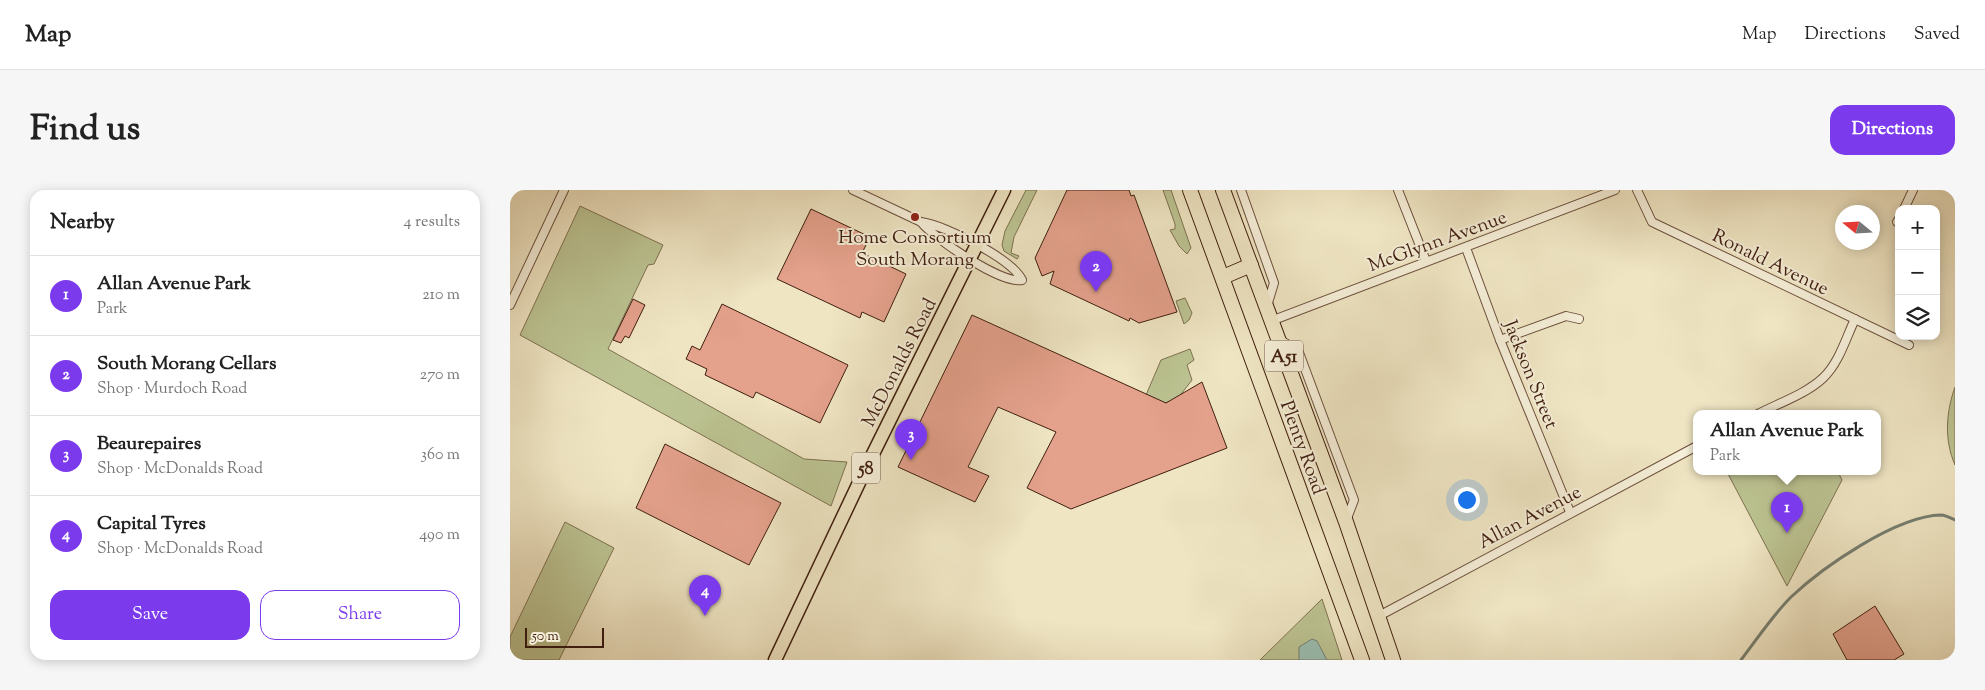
<!DOCTYPE html>
<meta charset="utf-8">
<style>
body{margin:0;font-family:"Sorts Mill Goudy",serif;background:#f6f6f6;color:#222}
.controls{position:absolute;right:15px;top:15px;display:grid;overflow:hidden;border-radius:10px;box-shadow:0 2px 12px #0003}
.controls button{width:45px;height:45px;display:grid;place-items:center;padding:0;border:0;border-bottom:1px solid #e0e0e0;background:#fff;color:#222;font:25px sans-serif}
.compass{position:absolute;left:1325px;top:15px;width:45px;height:45px;border-radius:50%;background:#fff;box-shadow:0 2px 12px #0003;rotate:288deg}
.scale{position:absolute;left:15px;bottom:12px;width:79px;box-sizing:border-box;padding-left:5px;border:2px solid #401f0f;border-top:0;font-size:14px;line-height:18px;white-space:nowrap;color:#401f0f;-webkit-text-stroke:4px #f5eed8;paint-order:stroke}
.you{position:absolute;left:956px;top:309px;width:18px;height:18px;margin:-12px;border:4px solid #fff;border-radius:50%;background:#1a73e8;box-shadow:0 0 0 8px #1a73e833}
.badge{display:grid;place-items:center;width:32px;height:32px;border-radius:50%;background:#7c3aed;color:#fff;font-size:16px;font-weight:700}
.pin{position:absolute;translate:-50% -41px;filter:drop-shadow(0 1px 2px #0008)}
.pin::after{content:'';position:absolute;top:26px;width:18px;height:15px;background:inherit;clip-path:polygon(0 0,100% 0,50% 100%)}
.popup{position:absolute;left:1183px;top:220px;width:188px;height:65px;box-sizing:border-box;display:grid;place-content:center;border-radius:10px;background:#fff;filter:drop-shadow(0 1px 4px #0005);font-size:16px;white-space:nowrap;color:#767676}
.popup b{font-size:19px;color:#222}
.popup::after{content:'';position:absolute;left:50%;top:100%;margin-left:-10px;border:10px solid transparent;border-top-color:#fff}
.list{margin:0;padding:0;list-style:none}
h2{display:flex;justify-content:space-between;align-items:center;height:65px;margin:0;padding:0 20px;font-size:21px}
h2 small{font-size:16px;font-weight:400;color:#767676}
.list li{display:grid;grid-template-columns:32px 1fr auto;gap:15px;align-items:center;box-sizing:border-box;height:80px;padding:0 20px;border-top:1px solid #e0e0e0}
.list b{display:block;font-size:19px;white-space:nowrap}
.list p{margin:0;font-size:16px;white-space:nowrap;color:#767676}
.list em{font-size:16px;font-style:normal;color:#767676}
.actions{display:flex;gap:10px;padding:15px 20px}
.actions a{flex:1;padding:11px 0;border:1px solid #7c3aed;border-radius:15px;text-align:center;font-size:18px;color:#7c3aed}
.actions .main{background:#7c3aed;color:#fff}
.icon{flex:none;width:28px;height:28px;fill:none;stroke:currentColor;stroke-width:2;stroke-linecap:round;stroke-linejoin:round}
.map{position:relative;flex:none;width:1445px;height:470px;overflow:hidden;border-radius:15px}
header{display:flex;align-items:center;gap:30px;box-sizing:border-box;height:70px;padding:0 25px;background:#fff;border-bottom:1px solid #e0e0e0}
header strong{font-size:24px}
nav{display:flex;gap:28px;margin-inline-start:auto;font-size:18px}
.intro{display:flex;align-items:center;justify-content:space-between;box-sizing:border-box;height:120px;padding:0 30px}
h1{margin:0;font-size:35px}
.button{padding:12px 22px;border-radius:15px;background:#7c3aed;color:#fff;font-size:18px;font-weight:700}
main{display:flex;gap:30px;padding:0 30px}
aside{flex:1;background:#fff;border-radius:15px;box-shadow:0 2px 12px #0003}
.map>svg:first-child{display:block}
.green{fill:#bcc392;stroke:#7e7150}
.water{fill:#9abfb2;stroke:#767f71}
.lines{fill:none;stroke-linecap:round;stroke-linejoin:round}
.stream{stroke:#767f71;stroke-width:3}
.building{fill:#e4a18c;stroke:#401f0f}
.minor-casing{stroke:#6c503c;stroke-width:10}
.primary-casing{stroke:#401f0f;stroke-width:15}
.trunk-casing{stroke:#401f0f;stroke-width:16}
.minor{stroke:#f5eed8;stroke-width:8}
.primary{stroke:#efe5c3;stroke-width:12}
.trunk{stroke:#efe5c3;stroke-width:14}
.poi-dot{fill:#8f2418;stroke:#f5eed8;stroke-width:2}
.labels{text-anchor:middle;stroke-width:4;stroke-linejoin:round;paint-order:stroke}
.shield{fill:#f5eed8;stroke:#765d4b;stroke-width:1}
.shield-label{font-size:18px;font-weight:bold;fill:#401f0f}
.poi-label{font-size:19px;fill:#401f0f;stroke:#f5eed8}
.street-label{font-size:19px;fill:#401f0f;stroke:#f5eed8}
</style>
<header>
<strong>Map</strong>
<nav><a>Map</a><a>Directions</a><a>Saved</a></nav>
</header>
<div class="intro"><h1>Find us</h1><a class="button">Directions</a></div>
<main>
<aside>
<h2>Nearby<small>4 results</small></h2>
<ul class="list">
<li><span class="badge">1</span><div><b>Allan Avenue Park</b><p>Park</p></div><em>210 m</em></li>
<li><span class="badge">2</span><div><b>South Morang Cellars</b><p>Shop · Murdoch Road</p></div><em>270 m</em></li>
<li><span class="badge">3</span><div><b>Beaurepaires</b><p>Shop · McDonalds Road</p></div><em>360 m</em></li>
<li><span class="badge">4</span><div><b>Capital Tyres</b><p>Shop · McDonalds Road</p></div><em>490 m</em></li>
</ul>
<div class="actions"><a class="main">Save</a><a>Share</a></div>
</aside>
<div class="map">
<svg width="1445" height="470" viewBox="0 0 1445 470">
<rect width="100%" height="100%" fill="#efe5c3"/>
<filter id="stains"><feTurbulence type="fractalNoise" baseFrequency=".004" numOctaves="4"/><feColorMatrix values="0 0 0 0 .2 0 0 0 0 .09 0 0 0 0 .02 0 0 0 .5 -.17"/></filter>
<radialGradient id="worn" r=".72"><stop offset=".6" stop-color="#630" stop-opacity="0"/><stop offset="1" stop-color="#630" stop-opacity=".3"/></radialGradient>
<g class="green">
<polygon points="516,0 527,0 504,47 501,63 509,66 507,69 494,61 492,55 495,41"/>
<polygon points="653,0 661,0 681,58 677,64 669,56 660,40 665,39 665,34"/>
<polygon points="70,16 153,55 144,74 138,75 98,159 294,269 337,272 321,316 10,145"/>
<polygon points="675,108 682,123 679,130 674,134 666,111"/>
<polygon points="680,159 684,170 677,175 682,190 668,208 653,214 636,205 651,170"/>
<path d="M1445,197V275C1434,250 1436,222 1445,197Z"/>
<polygon points="1217,282 1328,282 1332,290 1277,396"/>
<polygon points="55,332 104,358 49,470 0,470 0,447"/>
<polygon points="812,409 832,470 750,470"/>
</g>
<polygon class="water" points="802,449 807,451 817,470 789,470 789,457"/>
<g class="lines">
<path class="stream" d="M1231,470C1247,449 1263,425 1281,407C1313,377 1386,326 1431,325C1435,325 1441,328 1445,330"/>
</g>
<g class="building">
<polygon points="557,0 619,0 621,6 624,5 667,122 629,133 620,128 619,131 540,94 544,81 532,86 525,68"/>
<polygon points="301,19 360,47 352,63 396,84 374,132 352,122 350,128 267,89"/>
<polygon points="123,109 135,115 119,148 115,146 111,153 103,150"/>
<polygon points="212,114 338,175 310,233 246,202 243,208 195,185 197,179 176,169 182,156 190,160"/>
<polygon points="462,125 656,213 692,192 717,258 561,319 517,298 546,242 488,217 458,277 479,286 465,312 388,277"/>
<polygon points="155,254 271,313 239,375 126,318"/>
<polygon points="1365,416 1394,464 1384,470 1337,470 1323,444"/>
</g>
<g class="lines">
<g class="minor-casing">
<g id="minor">
<path d="M343,0L411,32C425,49 491,94 512,90C502,69 435,35 411,32"/>
<polyline points="731,0 764,93 757,116"/>
<polyline points="888,0 916,71"/>
<polyline points="1127,0 1142,32 1399,155"/>
<polyline points="1394,19 1403,0"/>
<polyline points="1387,32 1389,29"/>
<polyline points="956,58 990,150 1060,322"/>
<polyline points="0,115 54,0"/>
<polyline points="761,131 1105,0"/>
<polyline points="770,150 788,160 844,310 836,331"/>
<polyline points="990,150 1056,126 1069,129"/>
<path d="M1248,224C1269,213 1296,204 1313,188C1329,173 1336,148 1345,129"/>
<polyline points="867,427 1187,256"/>
</g>
</g>
<g class="primary-casing">
<polyline id="primary" points="265,470 355,280 494,0"/>
</g>
<g class="trunk-casing">
<g id="trunk">
<polyline points="680,0 852,470"/>
<polyline points="713,0 836,332 883,470"/>
<polyline points="713,87 741,75"/>
</g>
</g>
<use href="#minor" class="minor"/>
<use href="#primary" class="primary"/>
<use href="#trunk" class="trunk"/>
</g>
<circle class="poi-dot" cx="405" cy="27" r="5"/>
<g class="labels">
<g class="shield">
<rect x="755" y="150.5" width="38" height="31" rx="4"/>
<rect x="342" y="262.5" width="28" height="31" rx="4"/>
</g>
<g class="shield-label">
<text x="774" y="172">A51</text>
<text x="356" y="284">58</text>
</g>
<g class="poi-label">
<text x="405" y="53">Home Consortium<tspan x="405" dy="22">South Morang</tspan></text>
</g>
<g class="street-label">
<text transform="translate(927 50) rotate(-20)" y="7">McGlynn Avenue</text>
<text transform="translate(1261 71) rotate(26)" y="7">Ronald Avenue</text>
<text transform="translate(388 172) rotate(-63)" y="7">McDonalds Road</text>
<text transform="translate(1022 184) rotate(68)" y="7">Jackson Street</text>
<text transform="translate(794 257) rotate(70)" y="7">Plenty Road</text>
<text transform="translate(1019 326) rotate(-28)" y="7">Allan Avenue</text>
</g>
</g>
<rect width="100%" height="100%" filter="url(#stains)"/>
<rect width="100%" height="100%" fill="url(#worn)"/>
</svg>
<div class="controls">
<button>+</button>
<button>−</button>
<button><svg class="icon" aria-label="layers" viewBox="0 0 24 24"><path d="M12 4l9 5-9 5-9-5zM3 14l9 5 9-5"/></svg></button>
</div>
<svg class="compass" viewBox="-18 -18 36 36"><path d="M0-13l5 13h-10z" fill="#e53935"/><path d="M0 13l5-13h-10z" fill="#767676"/></svg>
<div class="scale">50 m</div>
<div class="you"></div>
<div class="pin badge" style="left:1277px;top:343px">1</div>
<div class="popup"><b>Allan Avenue Park</b>Park</div>
<div class="pin badge" style="left:586px;top:102px">2</div>
<div class="pin badge" style="left:401px;top:270px">3</div>
<div class="pin badge" style="left:195px;top:426px">4</div>
</div>
</main>
